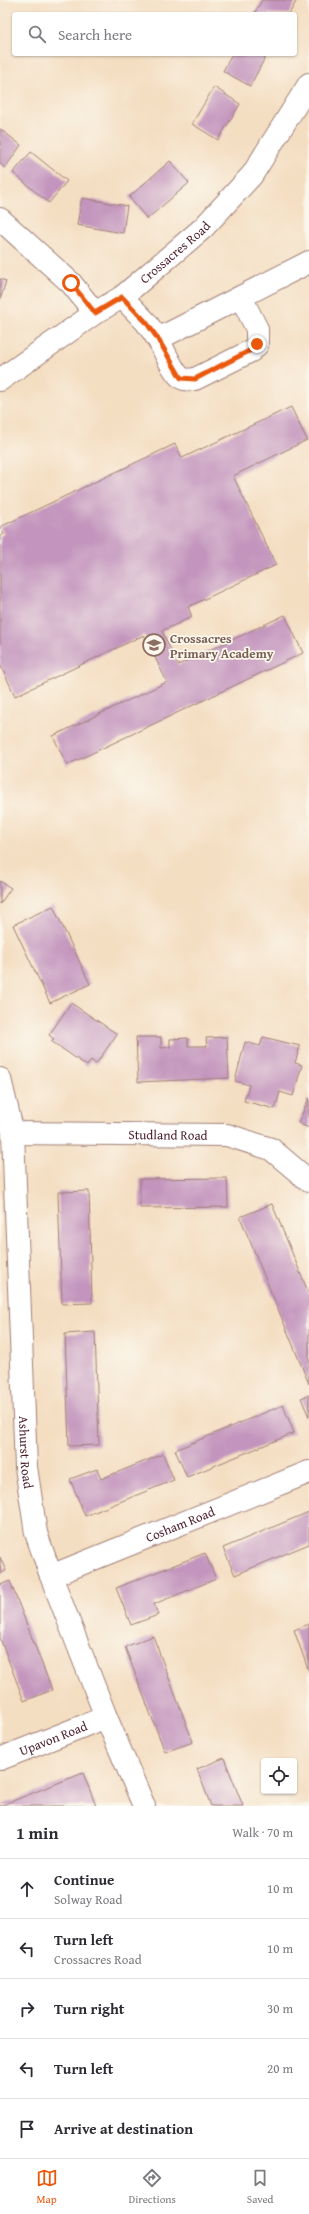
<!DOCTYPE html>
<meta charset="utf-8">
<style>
body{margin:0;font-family:"Gentium Book Plus",serif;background:#f7f7f7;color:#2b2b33}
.controls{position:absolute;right:12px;bottom:12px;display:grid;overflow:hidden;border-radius:4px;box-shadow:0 1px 3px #0004}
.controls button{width:36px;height:36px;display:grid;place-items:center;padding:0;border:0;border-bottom:1px solid #e1e1e2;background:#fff;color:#2b2b33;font:20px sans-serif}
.stop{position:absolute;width:12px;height:12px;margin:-9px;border:3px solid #ea580c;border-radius:50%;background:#fff}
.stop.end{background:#ea580c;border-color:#fff;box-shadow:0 1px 4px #0008}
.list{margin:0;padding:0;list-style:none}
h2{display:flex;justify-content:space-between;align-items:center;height:52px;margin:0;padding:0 16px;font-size:17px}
h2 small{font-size:13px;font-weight:400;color:#7c7c81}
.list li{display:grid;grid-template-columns:26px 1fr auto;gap:12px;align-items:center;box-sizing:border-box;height:60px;padding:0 16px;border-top:1px solid #e1e1e2}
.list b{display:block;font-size:15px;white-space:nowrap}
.list p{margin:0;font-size:13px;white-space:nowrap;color:#7c7c81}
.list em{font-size:13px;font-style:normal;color:#7c7c81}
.icon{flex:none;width:22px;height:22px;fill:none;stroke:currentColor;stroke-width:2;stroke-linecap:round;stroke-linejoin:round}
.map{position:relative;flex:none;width:309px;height:1806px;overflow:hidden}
.search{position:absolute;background:#fff;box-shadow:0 1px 3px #0004;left:12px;right:12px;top:12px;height:44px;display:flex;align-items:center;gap:10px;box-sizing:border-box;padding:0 14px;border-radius:4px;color:#7c7c81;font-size:15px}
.sheet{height:352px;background:#fff}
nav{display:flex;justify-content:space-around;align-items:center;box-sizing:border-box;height:56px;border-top:1px solid #e1e1e2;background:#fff;font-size:11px;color:#7c7c81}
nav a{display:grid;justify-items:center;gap:2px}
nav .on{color:#ea580c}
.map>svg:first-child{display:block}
.building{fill:#c394bd}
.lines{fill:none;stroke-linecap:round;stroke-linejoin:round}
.minor-casing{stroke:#9f7e76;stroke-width:24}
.minor{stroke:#fff;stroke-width:22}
.route{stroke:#ea580c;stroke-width:5}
.labels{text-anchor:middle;stroke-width:3.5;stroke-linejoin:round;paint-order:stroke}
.street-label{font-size:13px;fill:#4a1f2b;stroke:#fbf7ec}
.education-label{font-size:13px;font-weight:bold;fill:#785e54;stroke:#fbf7ec;text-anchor:start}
</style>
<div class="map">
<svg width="309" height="1806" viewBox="0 0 309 1806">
<rect width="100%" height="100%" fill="#fbf7ec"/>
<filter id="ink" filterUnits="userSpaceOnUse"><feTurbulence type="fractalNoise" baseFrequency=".025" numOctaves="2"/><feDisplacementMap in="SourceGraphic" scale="8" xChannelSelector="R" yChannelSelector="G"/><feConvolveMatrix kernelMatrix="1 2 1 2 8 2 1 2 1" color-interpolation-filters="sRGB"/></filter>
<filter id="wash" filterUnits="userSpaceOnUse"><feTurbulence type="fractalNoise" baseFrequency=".012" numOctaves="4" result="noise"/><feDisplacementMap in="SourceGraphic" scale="16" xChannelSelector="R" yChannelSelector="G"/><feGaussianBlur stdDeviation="0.9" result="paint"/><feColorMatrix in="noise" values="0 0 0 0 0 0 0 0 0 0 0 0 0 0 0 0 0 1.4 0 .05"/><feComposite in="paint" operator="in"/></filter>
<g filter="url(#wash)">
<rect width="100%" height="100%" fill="#f4dec2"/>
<g id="blocks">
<g class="building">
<polygon points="262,0 297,0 289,14 254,14"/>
<polygon points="232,54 267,54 250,86 223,71"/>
<polygon points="214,87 240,104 218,140 192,124"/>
<polygon points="0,129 21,145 5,168 0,164"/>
<polygon points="31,152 67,181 49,203 13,173"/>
<polygon points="170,161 189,183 147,219 129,197"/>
<polygon points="82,198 127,206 123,233 77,225"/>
<polygon points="0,279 6,281 0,300"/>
<polygon points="291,407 307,440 233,476 276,565 188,607 192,617 162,631 178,665 285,615 303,653 67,765 53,736 167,682 144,635 15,696 0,664 0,536 4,534 0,527 175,444 182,458"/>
<polygon points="0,881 11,888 0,904"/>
<polygon points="53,906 90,984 50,1003 13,925"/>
<polygon points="71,1003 117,1034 96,1064 91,1060 87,1066 51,1041 54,1039 49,1035"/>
<polygon points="136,1037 161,1037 161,1048 170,1047 170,1039 188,1038 188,1046 207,1046 206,1038 227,1037 229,1078 138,1082"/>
<polygon points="263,1037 300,1046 295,1063 302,1065 293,1096 280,1092 275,1109 244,1101 249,1085 235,1081 245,1042 260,1046"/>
<polygon points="309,1098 309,1128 298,1123"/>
<polygon points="227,1178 228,1207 140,1208 140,1179"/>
<polygon points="89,1191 92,1303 62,1304 58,1192"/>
<polygon points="272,1204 309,1294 309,1384 240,1217"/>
<polygon points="95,1332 99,1445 69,1446 65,1334"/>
<polygon points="309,1395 309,1417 301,1398"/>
<polygon points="283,1405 294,1433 187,1477 175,1450"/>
<polygon points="163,1454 174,1480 85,1516 70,1479 97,1469 101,1479"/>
<polygon points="309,1512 309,1544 235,1575 223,1548"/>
<polygon points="205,1553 216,1579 154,1604 158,1615 131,1625 116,1588"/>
<polygon points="0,1557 6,1571 0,1574"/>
<polygon points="10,1581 52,1690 24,1701 0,1638 0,1585"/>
<polygon points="309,1624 309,1672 294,1630"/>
<polygon points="153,1636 193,1742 165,1752 125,1647"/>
<polygon points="224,1758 243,1806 211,1806 197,1769"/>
<polygon points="83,1773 96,1806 0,1806"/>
</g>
</g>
</g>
<g filter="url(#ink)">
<use href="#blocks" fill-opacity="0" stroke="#9f7e76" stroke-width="1"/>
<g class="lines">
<g class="minor-casing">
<g id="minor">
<polyline points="0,219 71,283 95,313"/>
<polyline points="122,297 146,322 158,339 309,262"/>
<path d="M158,339C163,348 174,374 182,378C186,381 190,379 195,379L251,351L257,345V329L241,297"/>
<path id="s1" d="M0,380L95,313L122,297L203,228L252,175L309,84"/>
<path id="s2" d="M0,1079L13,1133L26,1467L36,1533L51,1576L106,1717L144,1806"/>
<path id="s3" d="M13,1133L227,1135L271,1149L309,1181"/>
<path id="s4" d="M51,1576L309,1472"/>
<path id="s5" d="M0,1759L106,1717"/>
</g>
</g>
<use href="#minor" class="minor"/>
</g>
</g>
<g class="lines" filter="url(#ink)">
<polyline class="route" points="71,283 95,313 122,297 146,322 158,339 181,378 195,379 251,350 257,344"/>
</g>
<defs>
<g id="school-ring" transform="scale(1.15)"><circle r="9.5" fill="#fbf7ec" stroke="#8d6e63" stroke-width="1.5"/><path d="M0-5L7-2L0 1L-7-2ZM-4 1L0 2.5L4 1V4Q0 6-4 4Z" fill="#8d6e63"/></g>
</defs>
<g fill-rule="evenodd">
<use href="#school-ring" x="154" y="645"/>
</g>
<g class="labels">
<g class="street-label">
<text dy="5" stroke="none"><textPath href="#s1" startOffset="217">Crossacres Road</textPath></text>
<text dy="5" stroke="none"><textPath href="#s3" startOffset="155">Studland Road</textPath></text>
<text dy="5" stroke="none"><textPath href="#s2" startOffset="375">Ashurst Road</textPath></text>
<text dy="5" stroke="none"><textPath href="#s4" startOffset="139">Cosham Road</textPath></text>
<text dy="5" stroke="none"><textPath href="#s5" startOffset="57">Upavon Road</textPath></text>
</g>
<g class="education-label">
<text x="170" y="643">Crossacres<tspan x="170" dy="15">Primary Academy</tspan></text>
</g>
</g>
</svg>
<div class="controls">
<button><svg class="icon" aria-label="locate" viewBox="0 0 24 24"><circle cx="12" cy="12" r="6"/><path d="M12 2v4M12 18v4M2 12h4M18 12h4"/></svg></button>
</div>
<div class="stop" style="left:71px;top:283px"></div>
<div class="stop end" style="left:257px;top:344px"></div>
<div class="search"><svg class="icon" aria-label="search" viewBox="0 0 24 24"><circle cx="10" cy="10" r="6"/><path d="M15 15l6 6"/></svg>Search here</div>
</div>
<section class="sheet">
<h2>1 min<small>Walk · 70 m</small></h2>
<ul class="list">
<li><svg class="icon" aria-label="ahead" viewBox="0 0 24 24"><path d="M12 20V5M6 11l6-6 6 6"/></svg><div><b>Continue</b><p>Solway Road</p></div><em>10 m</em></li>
<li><svg class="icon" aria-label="left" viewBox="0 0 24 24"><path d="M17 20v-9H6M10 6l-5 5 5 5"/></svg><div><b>Turn left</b><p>Crossacres Road</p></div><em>10 m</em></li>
<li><svg class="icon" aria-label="right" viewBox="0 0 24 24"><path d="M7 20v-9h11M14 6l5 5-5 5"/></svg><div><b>Turn right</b></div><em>30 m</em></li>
<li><svg class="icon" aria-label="left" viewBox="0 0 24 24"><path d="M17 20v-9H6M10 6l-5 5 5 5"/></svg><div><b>Turn left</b></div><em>20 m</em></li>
<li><svg class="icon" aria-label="arrive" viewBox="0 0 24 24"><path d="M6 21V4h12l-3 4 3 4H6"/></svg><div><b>Arrive at destination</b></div></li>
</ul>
</section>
<nav>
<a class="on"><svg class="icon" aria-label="map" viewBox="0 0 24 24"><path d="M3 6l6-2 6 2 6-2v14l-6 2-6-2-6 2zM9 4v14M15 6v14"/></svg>Map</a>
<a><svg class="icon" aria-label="directions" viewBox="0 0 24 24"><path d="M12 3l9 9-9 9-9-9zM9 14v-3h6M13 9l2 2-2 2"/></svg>Directions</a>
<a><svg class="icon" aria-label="saved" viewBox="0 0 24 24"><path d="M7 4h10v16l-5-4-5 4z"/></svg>Saved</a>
</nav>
